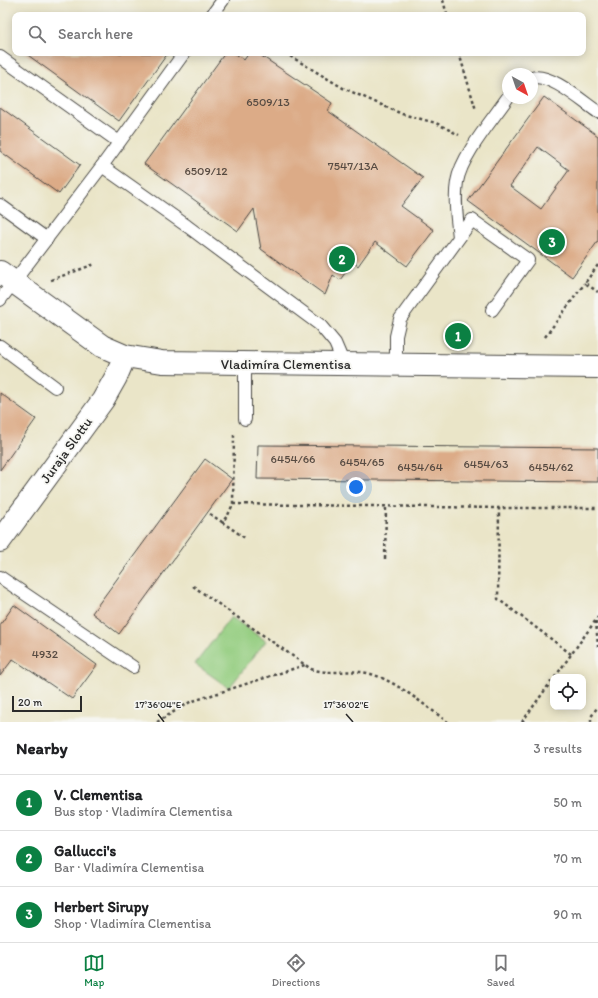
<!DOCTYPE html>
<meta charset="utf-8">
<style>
body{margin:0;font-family:Itim,sans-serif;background:#f6f6f6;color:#202124}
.controls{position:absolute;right:12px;bottom:12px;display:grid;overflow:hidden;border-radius:8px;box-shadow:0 2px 10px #0003}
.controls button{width:36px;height:36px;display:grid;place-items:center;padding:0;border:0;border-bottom:1px solid #e0e0e0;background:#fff;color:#202124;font:20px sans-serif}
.compass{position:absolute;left:502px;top:68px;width:36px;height:36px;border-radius:50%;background:#fff;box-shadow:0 2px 10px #0003;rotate:140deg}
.scale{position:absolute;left:12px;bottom:10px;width:70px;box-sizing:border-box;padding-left:4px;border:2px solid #2b2b2b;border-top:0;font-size:11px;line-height:14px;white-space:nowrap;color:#2b2b2b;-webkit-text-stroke:3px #f6f6f2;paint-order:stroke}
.you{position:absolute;left:356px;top:487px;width:14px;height:14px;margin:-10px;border:3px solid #fff;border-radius:50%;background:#1a73e8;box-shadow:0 0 0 6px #1a73e833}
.badge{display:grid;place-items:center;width:26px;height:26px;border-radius:50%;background:#0b8043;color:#fff;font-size:13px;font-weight:700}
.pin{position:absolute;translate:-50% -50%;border:2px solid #fff;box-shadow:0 1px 4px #0006}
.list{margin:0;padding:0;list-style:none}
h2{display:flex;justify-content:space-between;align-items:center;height:52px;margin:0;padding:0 16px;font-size:17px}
h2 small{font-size:13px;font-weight:400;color:#757577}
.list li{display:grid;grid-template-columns:26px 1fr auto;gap:12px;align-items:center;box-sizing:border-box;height:56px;padding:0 16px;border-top:1px solid #e0e0e0}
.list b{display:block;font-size:15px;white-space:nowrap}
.list p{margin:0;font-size:13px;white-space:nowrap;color:#757577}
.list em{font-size:13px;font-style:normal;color:#757577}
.icon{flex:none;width:22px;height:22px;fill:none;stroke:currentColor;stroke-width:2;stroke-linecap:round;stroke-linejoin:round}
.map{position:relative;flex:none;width:598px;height:722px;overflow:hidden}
.search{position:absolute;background:#fff;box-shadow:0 2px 10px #0003;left:12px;right:12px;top:12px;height:44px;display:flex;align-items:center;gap:10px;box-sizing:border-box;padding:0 14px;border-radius:8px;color:#757577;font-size:15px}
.sheet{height:220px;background:#fff}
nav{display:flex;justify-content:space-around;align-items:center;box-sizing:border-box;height:56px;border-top:1px solid #e0e0e0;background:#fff;font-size:11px;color:#757577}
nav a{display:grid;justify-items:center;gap:2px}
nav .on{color:#0b8043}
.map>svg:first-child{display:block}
.green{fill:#94cd80;stroke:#607c56}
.building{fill:#dcab87;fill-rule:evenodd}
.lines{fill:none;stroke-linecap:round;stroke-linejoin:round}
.service-casing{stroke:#484743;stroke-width:14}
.minor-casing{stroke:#484743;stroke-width:24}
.path{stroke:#484743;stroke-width:2.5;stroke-dasharray:3 3;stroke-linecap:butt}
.service{stroke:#fff;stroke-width:12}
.minor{stroke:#fff;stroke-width:22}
.ticks{fill:none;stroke:#2b2b2b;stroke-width:1.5}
.labels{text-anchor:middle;stroke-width:3.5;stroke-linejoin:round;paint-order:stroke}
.number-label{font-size:12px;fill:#574b42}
.street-label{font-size:14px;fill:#2b2b2b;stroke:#f6f6f2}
.ticks-label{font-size:10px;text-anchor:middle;fill:#2b2b2b;stroke:#f6f6f2;stroke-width:3.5;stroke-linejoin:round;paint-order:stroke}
</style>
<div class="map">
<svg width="598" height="722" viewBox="0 0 598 722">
<rect width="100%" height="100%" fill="#f6f6f2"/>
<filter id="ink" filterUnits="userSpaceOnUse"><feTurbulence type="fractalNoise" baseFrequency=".025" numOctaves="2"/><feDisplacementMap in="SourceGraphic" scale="8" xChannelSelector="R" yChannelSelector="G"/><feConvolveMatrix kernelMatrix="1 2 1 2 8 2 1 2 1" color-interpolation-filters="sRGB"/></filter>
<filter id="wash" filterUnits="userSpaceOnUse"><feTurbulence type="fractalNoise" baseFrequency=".012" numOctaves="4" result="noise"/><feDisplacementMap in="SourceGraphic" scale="16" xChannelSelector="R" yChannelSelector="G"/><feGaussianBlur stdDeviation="0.9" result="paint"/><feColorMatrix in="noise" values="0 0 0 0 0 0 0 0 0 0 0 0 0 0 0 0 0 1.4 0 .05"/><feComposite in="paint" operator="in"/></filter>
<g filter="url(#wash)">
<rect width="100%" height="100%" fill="#eae5c8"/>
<polygon class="green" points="231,617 266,641 229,688 195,664"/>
<g id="blocks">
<g class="building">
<polygon points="25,53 168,53 119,121"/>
<polygon points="225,53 234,53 244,60 249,53 257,53 332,103 328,111 423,178 401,206 434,230 407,266 375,242 358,266 353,262 340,280 333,275 325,295 261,249 254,209 238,231 144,164"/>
<path d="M544,97L598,136V241L572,277L468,201ZM538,147L569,170L541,209L510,186Z"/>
<polygon points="0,107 80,165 59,194 0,151"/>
<polygon points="0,393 36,419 0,470"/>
<polygon points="258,445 598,448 598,482 257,479"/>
<polygon points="205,459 232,479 119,634 92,613"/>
<polygon points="14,605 97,665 72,699 13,659 0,676 0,625"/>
</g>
</g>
</g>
<g filter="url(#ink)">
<use href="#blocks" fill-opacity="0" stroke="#484743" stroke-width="1"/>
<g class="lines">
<g class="service-casing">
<g id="service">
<polyline points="212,15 223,0"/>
<polyline points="0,57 119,142"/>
<path d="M532,78C549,72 583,102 598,112"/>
<polyline points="102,166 187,226 320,325 335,343 344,364"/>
<polyline points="0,205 47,239"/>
<path d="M459,237C457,219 454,200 457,182C461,156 493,119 508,97"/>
<polyline points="0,300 102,166 184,53"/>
<polyline points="0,346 55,387"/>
<polyline points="396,364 396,336 400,319 472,220 528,260 492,310"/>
<polyline points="245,419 245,364"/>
<polyline points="0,577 133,667"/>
</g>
</g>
<g class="minor-casing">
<g id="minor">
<polyline points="0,272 102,346 125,356 162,362 598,367"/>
<polyline points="0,541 103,400 116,377 125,356"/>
</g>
</g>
<g class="path">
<polyline points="443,0 447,15"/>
<polyline points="285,53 343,88 402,114 436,123 459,135"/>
<polyline points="459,53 476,110"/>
<polyline points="598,265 585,283 598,292"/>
<polyline points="51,280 95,264"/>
<polyline points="545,337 585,283"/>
<polyline points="233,504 499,508"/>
<polyline points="210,514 222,522 228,515 233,504 234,434"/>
<polyline points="222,522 245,538"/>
<polyline points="385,559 386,507"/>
<path d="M193,586L311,669C331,675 341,670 360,672C389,674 425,706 448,722"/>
<polyline points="596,621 598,647"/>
<polyline points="571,654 498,599 499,508 598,508"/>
<polyline points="555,677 598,617"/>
<polyline points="157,722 190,702 305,665"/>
<polyline points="522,722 553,679"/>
<polyline points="591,722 591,717 598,706"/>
</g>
<use href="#service" class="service"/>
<use href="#minor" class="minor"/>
</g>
</g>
<path class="ticks" d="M158,714L164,722M346,714L353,722"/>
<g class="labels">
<g class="number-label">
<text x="268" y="106">6509/13</text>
<text x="353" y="170">7547/13A</text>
<text x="206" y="175">6509/12</text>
<text x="293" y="463">6454/66</text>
<text x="362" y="466">6454/65</text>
<text x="486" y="468">6454/63</text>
<text x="420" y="471">6454/64</text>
<text x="551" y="471">6454/62</text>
<text x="45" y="658">4932</text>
</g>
<g class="street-label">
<text x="286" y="369">Vladimíra Clementisa</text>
<text transform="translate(66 450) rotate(-54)" y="5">Juraja Slottu</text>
</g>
</g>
<g class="ticks-label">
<text x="158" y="708">17°36'04"E</text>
<text x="346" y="708">17°36'02"E</text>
</g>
</svg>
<div class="controls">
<button><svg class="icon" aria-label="locate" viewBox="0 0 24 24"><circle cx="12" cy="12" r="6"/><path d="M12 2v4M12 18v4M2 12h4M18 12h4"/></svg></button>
</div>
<svg class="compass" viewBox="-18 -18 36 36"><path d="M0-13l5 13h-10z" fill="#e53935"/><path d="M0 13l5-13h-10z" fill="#757577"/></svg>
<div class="scale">20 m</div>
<div class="you"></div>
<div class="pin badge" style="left:458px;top:336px">1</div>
<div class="pin badge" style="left:342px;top:259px">2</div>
<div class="pin badge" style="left:552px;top:242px">3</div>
<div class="search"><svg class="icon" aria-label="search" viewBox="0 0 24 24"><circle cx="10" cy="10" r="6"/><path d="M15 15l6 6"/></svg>Search here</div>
</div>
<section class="sheet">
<h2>Nearby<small>3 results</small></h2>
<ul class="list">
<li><span class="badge">1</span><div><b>V. Clementisa</b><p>Bus stop · Vladimíra Clementisa</p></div><em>50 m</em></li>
<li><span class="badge">2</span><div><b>Gallucci's</b><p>Bar · Vladimíra Clementisa</p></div><em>70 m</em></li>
<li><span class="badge">3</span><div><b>Herbert Sirupy</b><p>Shop · Vladimíra Clementisa</p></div><em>90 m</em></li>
</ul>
</section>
<nav>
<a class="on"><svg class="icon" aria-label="map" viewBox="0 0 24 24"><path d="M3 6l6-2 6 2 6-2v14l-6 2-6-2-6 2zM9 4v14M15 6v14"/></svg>Map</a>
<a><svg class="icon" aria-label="directions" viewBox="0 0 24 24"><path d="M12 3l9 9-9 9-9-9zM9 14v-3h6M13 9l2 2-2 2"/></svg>Directions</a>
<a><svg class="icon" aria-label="saved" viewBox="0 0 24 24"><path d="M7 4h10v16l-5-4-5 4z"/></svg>Saved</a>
</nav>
